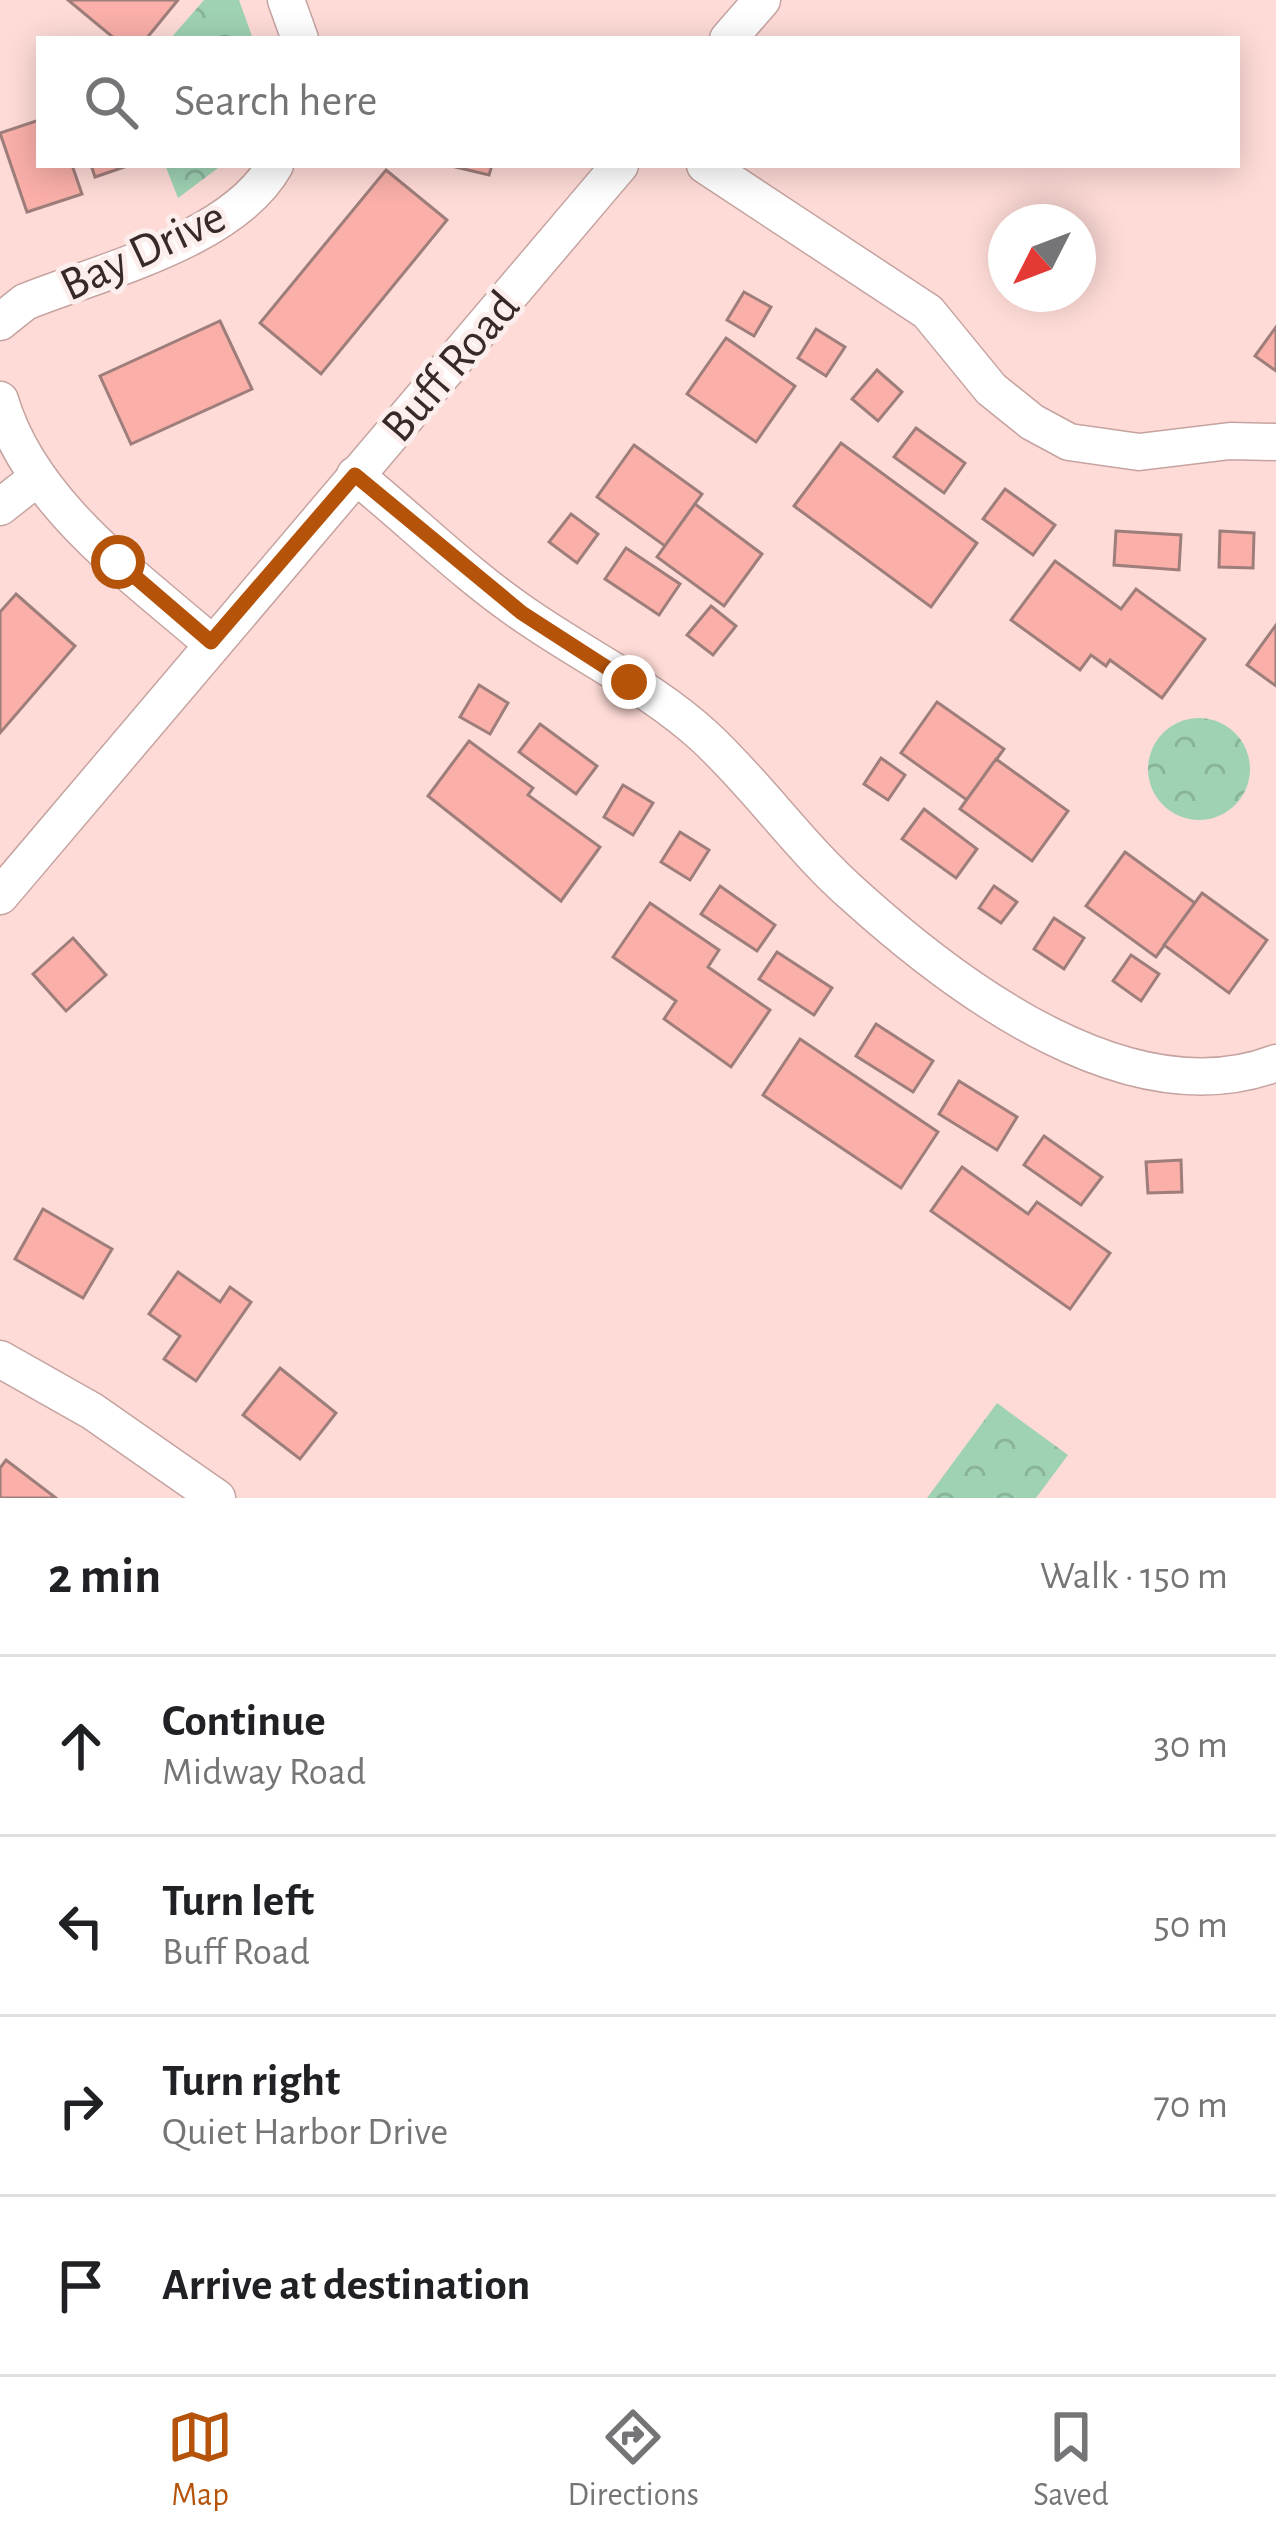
<!DOCTYPE html>
<meta charset="utf-8">
<style>
body{margin:0;font-family:"Alegreya Sans",sans-serif;background:#f6f6f6;color:#202124}
.compass{position:absolute;left:988px;top:204px;width:108px;height:108px;border-radius:50%;background:#fff;box-shadow:0 6px 30px #0003;rotate:228deg}
.stop{position:absolute;width:36px;height:36px;margin:-27px;border:9px solid #b45309;border-radius:50%;background:#fff}
.stop.end{background:#b45309;border-color:#fff;box-shadow:0 3px 12px #0008}
.list{margin:0;padding:0;list-style:none}
h2{display:flex;justify-content:space-between;align-items:center;height:156px;margin:0;padding:0 48px;font-size:51px}
h2 small{font-size:39px;font-weight:400;color:#757577}
.list li{display:grid;grid-template-columns:78px 1fr auto;gap:36px;align-items:center;box-sizing:border-box;height:180px;padding:0 48px;border-top:3px solid #e0e0e0}
.list b{display:block;font-size:45px;white-space:nowrap}
.list p{margin:0;font-size:39px;white-space:nowrap;color:#757577}
.list em{font-size:39px;font-style:normal;color:#757577}
.icon{flex:none;width:66px;height:66px;fill:none;stroke:currentColor;stroke-width:2;stroke-linecap:round;stroke-linejoin:round}
.map{position:relative;flex:none;width:1276px;height:1498px;overflow:hidden}
.search{position:absolute;background:#fff;box-shadow:0 6px 30px #0003;left:36px;right:36px;top:36px;height:132px;display:flex;align-items:center;gap:30px;box-sizing:border-box;padding:0 42px;border-radius:0px;color:#757577;font-size:45px}
.sheet{height:876px;background:#fff}
nav{display:flex;justify-content:space-around;align-items:center;box-sizing:border-box;height:168px;border-top:3px solid #e0e0e0;background:#fff;font-size:33px;color:#757577}
nav a{display:grid;justify-items:center;gap:6px}
nav .on{color:#b45309}
.map>svg:first-child{display:block}
.park{fill:url(#park-crowns)}
.building{fill:#faafa9;stroke:#9e7e7b;stroke-width:3}
.lines{fill:none;stroke-linecap:round;stroke-linejoin:round}
.minor-casing{stroke:#c5a3a0;stroke-width:39}
.minor{stroke:#fff;stroke-width:36}
.route{stroke:#b45309;stroke-width:15}
.labels{text-anchor:middle;stroke-width:10;stroke-linejoin:round;paint-order:stroke}
.street-label{font-size:48px;fill:#362927;stroke:#fceeec}
</style>
<div class="map">
<svg width="1276" height="1498" viewBox="0 0 1276 1498">
<defs>
<pattern id="park-crowns" width="20" height="18" patternUnits="userSpaceOnUse" patternTransform="scale(3)"><rect width="20" height="18" fill="#9fd2b3"/><path d="M2 6a3 3 0 1 1 6 0M12 15a3 3 0 1 1 6 0" fill="none" stroke="#8ab49a"/></pattern>
</defs>
<rect width="100%" height="100%" fill="#fedbd7"/>
<g class="park">
<polygon points="204,0 239,0 253,39 170,39"/>
<polygon points="165,165 222,165 178,198"/>
<circle cx="1199" cy="769" r="51"/>
<polygon points="997,1403 1068,1455 1036,1498 927,1498"/>
</g>
<g class="building">
<polygon points="68,0 178,0 146,39 115,39"/>
<polygon points="39,120 39,165 72,165 82,194 27,212 0,133"/>
<polygon points="91,165 130,165 95,177"/>
<polygon points="447,165 492,165 489,175"/>
<polygon points="386,170 447,220 321,374 260,323"/>
<polygon points="744,292 771,307 754,336 727,320"/>
<polygon points="220,321 252,389 131,444 100,376"/>
<polygon points="1276,327 1276,371 1255,356"/>
<polygon points="816,329 845,347 826,376 798,358"/>
<polygon points="726,338 795,386 756,442 687,394"/>
<polygon points="877,370 902,392 878,421 852,399"/>
<polygon points="916,428 965,463 944,493 894,457"/>
<polygon points="841,443 977,543 931,607 794,506"/>
<polygon points="634,445 702,494 665,546 597,497"/>
<polygon points="1005,489 1055,525 1033,555 983,519"/>
<polygon points="695,504 762,554 724,606 657,557"/>
<polygon points="571,514 598,534 577,563 549,542"/>
<polygon points="1116,531 1181,535 1179,570 1114,565"/>
<polygon points="1220,531 1254,533 1253,568 1219,567"/>
<polygon points="626,548 680,584 659,615 605,579"/>
<polygon points="1055,561 1121,609 1136,589 1205,639 1162,698 1110,660 1106,666 1091,655 1080,670 1011,620"/>
<polygon points="16,594 75,646 0,733 0,612"/>
<polygon points="711,606 736,626 713,655 687,635"/>
<polygon points="1276,625 1276,686 1247,665"/>
<polygon points="479,685 508,703 490,734 460,717"/>
<polygon points="937,702 1004,749 967,800 901,753"/>
<polygon points="540,724 597,766 576,794 519,752"/>
<polygon points="469,741 533,788 528,795 600,847 561,901 428,796"/>
<polygon points="881,758 905,775 888,800 864,784"/>
<polygon points="996,759 1068,811 1032,861 960,809"/>
<polygon points="623,785 653,803 633,835 604,817"/>
<polygon points="924,809 977,849 956,878 902,839"/>
<polygon points="680,832 709,850 690,880 661,862"/>
<polygon points="1125,852 1195,903 1156,957 1086,906"/>
<polygon points="720,886 775,925 757,951 701,914"/>
<polygon points="994,886 1017,902 1001,923 979,908"/>
<polygon points="1202,893 1267,940 1229,993 1164,945"/>
<polygon points="650,903 719,950 708,967 770,1010 731,1067 664,1019 676,1001 613,957"/>
<polygon points="1054,918 1084,938 1064,969 1034,949"/>
<polygon points="73,938 106,975 66,1011 33,974"/>
<polygon points="777,952 832,988 814,1015 759,979"/>
<polygon points="1131,955 1159,974 1141,1001 1113,981"/>
<polygon points="876,1024 933,1061 913,1092 856,1056"/>
<polygon points="800,1039 938,1132 901,1188 763,1095"/>
<polygon points="959,1081 1017,1117 997,1150 939,1114"/>
<polygon points="1044,1136 1102,1177 1081,1205 1024,1165"/>
<polygon points="1181,1160 1182,1192 1148,1193 1146,1162"/>
<polygon points="962,1167 1028,1214 1037,1202 1110,1253 1070,1309 931,1211"/>
<polygon points="43,1209 112,1249 83,1298 15,1259"/>
<polygon points="178,1272 220,1302 230,1287 251,1302 196,1381 164,1359 180,1336 149,1314"/>
<polygon points="280,1368 336,1413 300,1459 243,1415"/>
<polygon points="6,1460 56,1498 0,1498 0,1468"/>
</g>
<g class="lines">
<g class="minor-casing">
<g id="minor">
<polyline points="286,0 300,39"/>
<polyline points="728,39 762,0"/>
<polyline points="705,165 928,312 991,389 1032,422 1069,442 1139,452 1230,441 1276,442"/>
<path d="M0,322L25,302C102,271 233,240 275,165"/>
<path d="M0,400C30,503 133,575 210,642"/>
<path d="M355,475C413,522 469,578 531,619C588,658 654,690 705,737C758,786 800,848 855,896C957,988 1130,1119 1276,1063"/>
<polyline points="0,507 37,478"/>
<polyline points="0,896 620,165"/>
<polyline points="0,1359 92,1411 217,1498"/>
</g>
</g>
<use href="#minor" class="minor"/>
</g>
<g class="lines">
<polyline class="route" points="118,562 211,642 355,475 522,613 629,682"/>
</g>
<g class="labels">
<g class="street-label">
<text transform="translate(142 249) rotate(-25)" y="17">Bay Drive</text>
<text transform="translate(449 365) rotate(-49)" y="17">Buff Road</text>
</g>
</g>
</svg>
<svg class="compass" viewBox="-18 -18 36 36"><path d="M0-13l5 13h-10z" fill="#e53935"/><path d="M0 13l5-13h-10z" fill="#757577"/></svg>
<div class="stop" style="left:118px;top:562px"></div>
<div class="stop end" style="left:629px;top:682px"></div>
<div class="search"><svg class="icon" aria-label="search" viewBox="0 0 24 24"><circle cx="10" cy="10" r="6"/><path d="M15 15l6 6"/></svg>Search here</div>
</div>
<section class="sheet">
<h2>2 min<small>Walk · 150 m</small></h2>
<ul class="list">
<li><svg class="icon" aria-label="ahead" viewBox="0 0 24 24"><path d="M12 20V5M6 11l6-6 6 6"/></svg><div><b>Continue</b><p>Midway Road</p></div><em>30 m</em></li>
<li><svg class="icon" aria-label="left" viewBox="0 0 24 24"><path d="M17 20v-9H6M10 6l-5 5 5 5"/></svg><div><b>Turn left</b><p>Buff Road</p></div><em>50 m</em></li>
<li><svg class="icon" aria-label="right" viewBox="0 0 24 24"><path d="M7 20v-9h11M14 6l5 5-5 5"/></svg><div><b>Turn right</b><p>Quiet Harbor Drive</p></div><em>70 m</em></li>
<li><svg class="icon" aria-label="arrive" viewBox="0 0 24 24"><path d="M6 21V4h12l-3 4 3 4H6"/></svg><div><b>Arrive at destination</b></div></li>
</ul>
</section>
<nav>
<a class="on"><svg class="icon" aria-label="map" viewBox="0 0 24 24"><path d="M3 6l6-2 6 2 6-2v14l-6 2-6-2-6 2zM9 4v14M15 6v14"/></svg>Map</a>
<a><svg class="icon" aria-label="directions" viewBox="0 0 24 24"><path d="M12 3l9 9-9 9-9-9zM9 14v-3h6M13 9l2 2-2 2"/></svg>Directions</a>
<a><svg class="icon" aria-label="saved" viewBox="0 0 24 24"><path d="M7 4h10v16l-5-4-5 4z"/></svg>Saved</a>
</nav>
